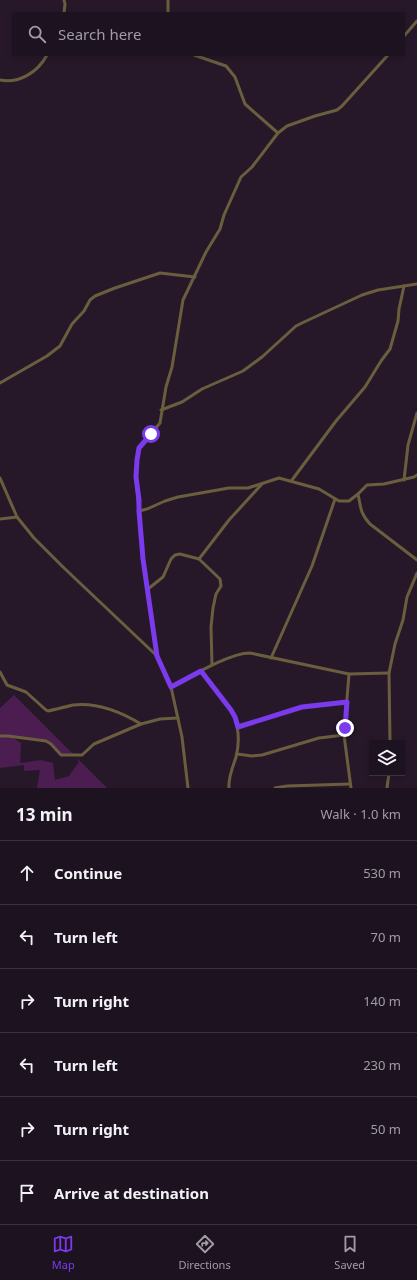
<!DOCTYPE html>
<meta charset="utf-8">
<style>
body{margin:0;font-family:"Noto Sans",sans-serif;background:#251b28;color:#f1f3f6}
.controls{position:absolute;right:12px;bottom:12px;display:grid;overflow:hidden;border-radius:0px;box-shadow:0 2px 6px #0003}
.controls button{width:36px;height:36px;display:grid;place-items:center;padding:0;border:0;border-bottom:1px solid #3b323d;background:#1d121f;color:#f1f3f6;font:20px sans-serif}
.stop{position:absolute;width:12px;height:12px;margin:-9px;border:3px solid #7c3aed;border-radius:50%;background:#fff}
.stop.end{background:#7c3aed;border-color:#fff;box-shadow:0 1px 4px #0008}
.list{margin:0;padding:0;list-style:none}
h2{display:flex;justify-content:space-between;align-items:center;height:52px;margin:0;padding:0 16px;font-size:17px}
h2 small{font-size:13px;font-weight:400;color:#a09ea4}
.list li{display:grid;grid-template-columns:26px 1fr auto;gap:12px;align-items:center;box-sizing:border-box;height:64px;padding:0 16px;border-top:1px solid #3b323d}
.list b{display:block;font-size:15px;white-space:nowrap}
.list em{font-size:13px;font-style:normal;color:#a09ea4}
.icon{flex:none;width:22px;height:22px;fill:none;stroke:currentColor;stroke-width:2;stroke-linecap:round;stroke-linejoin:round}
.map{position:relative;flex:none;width:417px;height:788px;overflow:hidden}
.search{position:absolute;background:#1d121f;box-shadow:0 2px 6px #0003;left:12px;right:12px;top:12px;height:44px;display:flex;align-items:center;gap:10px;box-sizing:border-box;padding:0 14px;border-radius:0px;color:#a09ea4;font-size:15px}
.sheet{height:436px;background:#1d121f}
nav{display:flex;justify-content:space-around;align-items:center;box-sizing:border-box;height:56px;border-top:1px solid #3b323d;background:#1d121f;font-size:11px;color:#a09ea4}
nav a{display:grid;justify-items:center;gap:2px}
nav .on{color:#7c3aed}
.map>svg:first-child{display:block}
.green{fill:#4c1d51;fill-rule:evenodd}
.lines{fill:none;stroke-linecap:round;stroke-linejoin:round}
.street{stroke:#6a5e3e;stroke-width:3}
.route{stroke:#7c3aed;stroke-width:5}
</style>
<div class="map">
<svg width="417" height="788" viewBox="0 0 417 788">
<rect width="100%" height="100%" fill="#271829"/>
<path class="green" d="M14,695L107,788H37L40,770L24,771V765L0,768V708ZM12,737L46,741L61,755H75L79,762L69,776L55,780L53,763L41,760L20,763L21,743Z"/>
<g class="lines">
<g class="street">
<polyline points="64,0 65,4 64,13"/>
<polyline points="168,0 168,13"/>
<polyline points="404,36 417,21"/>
<polyline points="194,55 226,66 235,77 245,104 278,133"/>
<path d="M0,80C19,84 38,72 47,55"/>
<polyline points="0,383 47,356 60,346 72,324 84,311 90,300 95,296 115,288 160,273 195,277"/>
<polyline points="161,410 182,402 202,389 243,371 262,357 296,326 302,323 362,295 378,290 417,284"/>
<polyline points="0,478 17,517 34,538 63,567 157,656 171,687 182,737 188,788"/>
<polyline points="292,480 336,421 365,387 381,361 390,349 398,321 399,309 404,286"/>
<polyline points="404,480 408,445 417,413"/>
<path d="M358,494C361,508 360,513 370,524L417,560"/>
<polyline points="139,511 147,509 165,501 178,497 229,488 248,488 279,478 319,489 339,501 349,501 358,494 367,485 384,484 414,477 417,475"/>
<polyline points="0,519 17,517"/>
<polyline points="199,559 229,520 262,484"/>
<polyline points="148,589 163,577 171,559 175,555 180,554 199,559 220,579 221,586 216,594 213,608 211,627 212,665"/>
<polyline points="157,656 143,559 136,477 137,460 139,448 160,423 166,387 172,367 183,300 206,252 220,229 224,215 241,177 252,167 278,133 287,126 315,116 337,110 342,106 388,55"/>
<polyline points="271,658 312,566 335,499"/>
<path d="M201,671L231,710C239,724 240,742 236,757C233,767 228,777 229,788"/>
<path d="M0,672L7,685L26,692L46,710L48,711C57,709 65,707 73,705C97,702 121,712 141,724"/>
<polyline points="349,674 344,735 351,788"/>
<path d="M171,687C190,677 229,653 250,653L349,674L389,673"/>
<polyline points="238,727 302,707 347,702"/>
<polyline points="0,736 8,736 46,741 51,744 61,755 82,755 94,744 141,724 160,719 178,718"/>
<polyline points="390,743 389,673 395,644 403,620 407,597 417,573"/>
<polyline points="237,754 252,756 262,755 319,738 344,735"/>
<polyline points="275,788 287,786 350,784"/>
<polyline points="387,788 389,773"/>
</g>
</g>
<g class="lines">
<polyline class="route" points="151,434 139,448 137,460 136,477 139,500 139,511 143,559 157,656 171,687 201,671 231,710 235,717 238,727 302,707 347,702 345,728"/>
</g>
</svg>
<div class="controls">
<button><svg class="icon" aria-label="layers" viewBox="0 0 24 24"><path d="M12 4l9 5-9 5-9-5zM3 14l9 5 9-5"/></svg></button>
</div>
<div class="stop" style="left:151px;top:434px"></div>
<div class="stop end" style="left:345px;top:728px"></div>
<div class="search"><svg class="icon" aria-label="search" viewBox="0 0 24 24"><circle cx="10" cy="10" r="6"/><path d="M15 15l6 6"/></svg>Search here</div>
</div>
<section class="sheet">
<h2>13 min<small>Walk · 1.0 km</small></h2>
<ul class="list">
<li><svg class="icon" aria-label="ahead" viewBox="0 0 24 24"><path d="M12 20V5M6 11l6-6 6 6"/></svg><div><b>Continue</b></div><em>530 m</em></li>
<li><svg class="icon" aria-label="left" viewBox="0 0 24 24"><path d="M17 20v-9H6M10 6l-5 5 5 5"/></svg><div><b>Turn left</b></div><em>70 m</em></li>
<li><svg class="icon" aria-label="right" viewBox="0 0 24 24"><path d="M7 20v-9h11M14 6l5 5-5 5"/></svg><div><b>Turn right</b></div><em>140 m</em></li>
<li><svg class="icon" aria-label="left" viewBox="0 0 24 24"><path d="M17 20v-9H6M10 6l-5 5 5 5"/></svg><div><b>Turn left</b></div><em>230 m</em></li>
<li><svg class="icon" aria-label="right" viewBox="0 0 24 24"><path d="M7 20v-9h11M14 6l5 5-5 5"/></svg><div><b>Turn right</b></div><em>50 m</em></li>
<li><svg class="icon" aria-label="arrive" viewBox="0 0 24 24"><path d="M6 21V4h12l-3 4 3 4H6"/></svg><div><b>Arrive at destination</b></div></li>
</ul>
</section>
<nav>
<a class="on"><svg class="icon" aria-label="map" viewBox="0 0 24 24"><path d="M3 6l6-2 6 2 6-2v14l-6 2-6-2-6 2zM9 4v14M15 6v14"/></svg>Map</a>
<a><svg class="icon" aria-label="directions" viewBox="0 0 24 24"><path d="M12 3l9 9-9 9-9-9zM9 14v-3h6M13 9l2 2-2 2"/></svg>Directions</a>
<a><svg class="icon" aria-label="saved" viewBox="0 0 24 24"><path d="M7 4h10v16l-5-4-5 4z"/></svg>Saved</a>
</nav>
